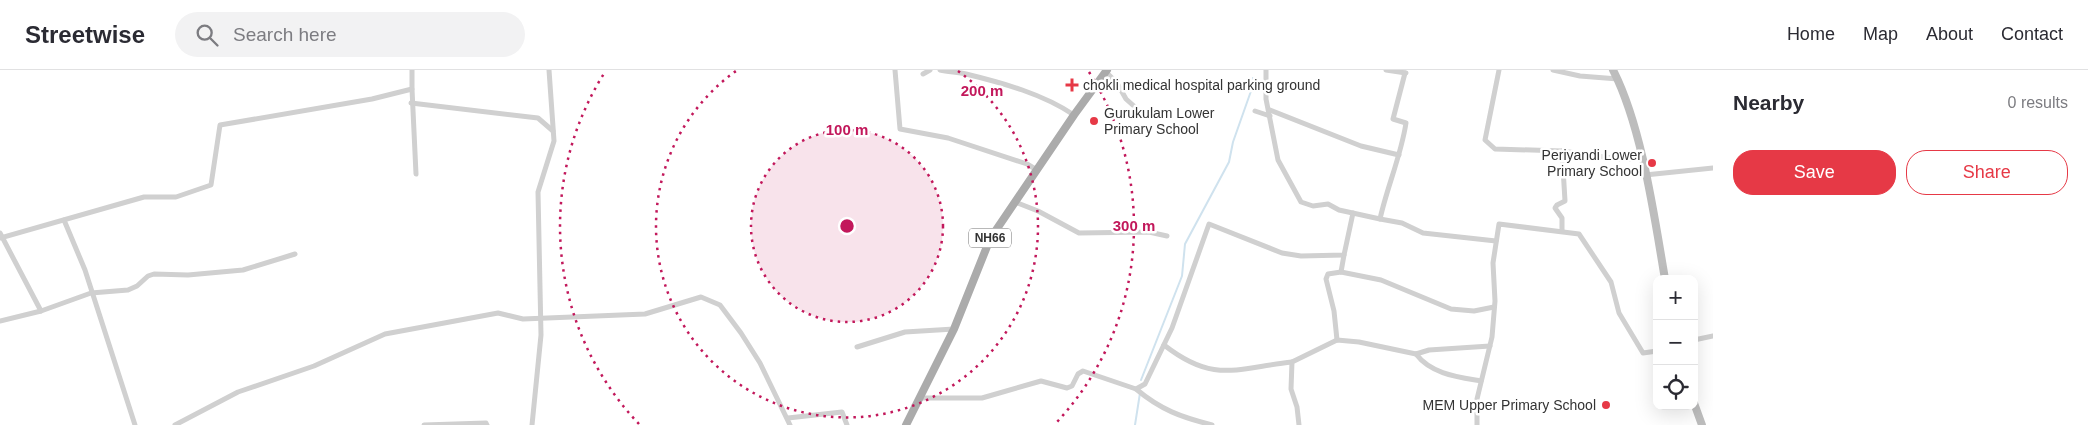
<!DOCTYPE html>
<meta charset="utf-8">
<style>
body{margin:0;font-family:Arial,sans-serif;background:#f2f2f3;color:#2b2b33}
.controls{position:absolute;right:15px;bottom:15px;display:grid;overflow:hidden;border-radius:10px;box-shadow:0 5px 20px #0002}
.controls button{width:45px;height:45px;display:grid;place-items:center;padding:0;border:0;border-bottom:1px solid #e1e1e2;background:#fff;color:#2b2b33;font:25px sans-serif}
.list{margin:0;padding:0;list-style:none}
h2{display:flex;justify-content:space-between;align-items:center;height:65px;margin:0;padding:0 20px;font-size:21px}
h2 small{font-size:16px;font-weight:400;color:#7c7c81}
.actions{display:flex;gap:10px;padding:15px 20px}
.actions a{flex:1;padding:11px 0;border:1px solid #e63946;border-radius:20px;text-align:center;font-size:18px;color:#e63946}
.actions .main{background:#e63946;color:#fff}
.icon{flex:none;width:28px;height:28px;fill:none;stroke:currentColor;stroke-width:2;stroke-linecap:round;stroke-linejoin:round}
.map{position:relative;flex:none;width:1713px;height:355px;overflow:hidden}
header{display:flex;align-items:center;gap:30px;box-sizing:border-box;height:70px;padding:0 25px;background:#fff;border-bottom:1px solid #e1e1e2}
header strong{font-size:24px}
nav{display:flex;gap:28px;margin-inline-start:auto;font-size:18px}
.search{width:350px;height:45px;background:#f2f2f3;display:flex;align-items:center;gap:12px;box-sizing:border-box;padding:0 18px;border-radius:28px;color:#7c7c81;font-size:19px}
main{display:flex}
aside{flex:1;background:#fff}
.map>svg:first-child{display:block}
.lines{fill:none;stroke-linecap:round;stroke-linejoin:round}
.stream{stroke:#cfe2ee;stroke-width:2}
.minor{stroke:#d0d0d0;stroke-width:5}
.secondary{stroke:#bdbdbd;stroke-width:8}
.primary{stroke:#ababab;stroke-width:8}
.ring{fill:none;stroke:#c2185b;stroke-width:2.5;stroke-dasharray:2.5 5}
.poi-dot{fill:#e63946;stroke:#fff;stroke-width:2}
.labels{text-anchor:middle;stroke-width:5;stroke-linejoin:round;paint-order:stroke}
.shield{fill:#fff;stroke:#707070;stroke-width:1}
.shield-label{font-size:12px;font-weight:bold;fill:#333}
.poi-label{font-size:14px;fill:#333;stroke:#fff;text-anchor:start}
.centre{fill:#c2185b;stroke:#fff;stroke-width:2.5}
.ring-label{font-size:15px;text-anchor:middle;font-weight:bold;fill:#c2185b;stroke:#fff;stroke-width:5;stroke-linejoin:round;paint-order:stroke}
</style>
<header>
<strong>Streetwise</strong>
<div class="search"><svg class="icon" aria-label="search" viewBox="0 0 24 24"><circle cx="10" cy="10" r="6"/><path d="M15 15l6 6"/></svg>Search here</div>
<nav><a>Home</a><a>Map</a><a>About</a><a>Contact</a></nav>
</header>
<main>
<div class="map">
<svg width="1713" height="355" viewBox="0 0 1713 355">
<rect width="100%" height="100%" fill="#fff"/>
<g class="lines">
<g class="stream">
<polyline points="1141,310 1182,206 1185,174 1229,92 1233,72 1251,21 1253,8"/>
<polyline points="1135,355 1140,323"/>
</g>
<g class="minor">
<polyline points="895,0 900,59 948,68 1027,94 1037,100"/>
<path d="M940,0C948,2 958,2 966,4C1003,13 1043,24 1074,45"/>
<polyline points="1266,0 1266,29 1278,90 1301,132 1313,136 1328,134 1339,140 1380,149"/>
<polyline points="1386,0 1406,3"/>
<polyline points="1499,0 1485,70 1495,79 1562,81"/>
<polyline points="1553,0 1580,6 1618,9"/>
<polyline points="1106,2 1117,13 1126,29 1144,45"/>
<path d="M1405,3L1393,49L1406,53C1401,86 1387,117 1380,149L1402,153L1423,163L1496,171"/>
<polyline points="923,4 930,0"/>
<polyline points="412,19 416,104"/>
<polyline points="411,33 538,48 553,61"/>
<polyline points="1270,40 1361,76 1399,85"/>
<polyline points="1255,41 1270,46"/>
<polyline points="1645,105 1713,98"/>
<polyline points="1015,132 1038,141 1079,163 1149,162 1167,166"/>
<polyline points="64,150 85,200 135,355"/>
<polyline points="1562,161 1562,148 1555,138 1557,135 1565,131 1562,81 1619,89 1642,89"/>
<polyline points="0,163 41,241"/>
<polyline points="0,168 144,127 176,127 211,115 220,55 372,29 412,19 412,0"/>
<polyline points="1341,202 1344,185"/>
<polyline points="0,251 41,241 91,223 128,220 137,216 148,206 154,204 188,205 243,200 295,184"/>
<polyline points="1337,270 1334,241 1326,209 1328,204 1341,202 1381,210 1451,239 1474,241 1494,237"/>
<polyline points="1694,270 1713,266"/>
<path d="M1164,275C1214,314 1236,298 1292,292"/>
<polyline points="857,277 905,262 954,259"/>
<path d="M1416,284C1431,304 1458,307 1481,311"/>
<polyline points="919,328 982,328 1041,311 1067,318 1072,316 1078,304 1083,301 1136,319"/>
<polyline points="788,348 842,342 847,355"/>
<polyline points="175,355 238,322 314,296 385,264 498,243 523,249 645,244 701,227 720,235 741,263 760,293 790,355"/>
<polyline points="424,355 486,353 487,355"/>
<polyline points="532,355 541,265 538,122 554,71 549,0"/>
<path d="M1212,355C1181,347 1161,340 1136,319L1145,314L1172,258L1209,154L1282,183L1301,186L1344,185L1353,143"/>
<polyline points="1299,355 1297,337 1291,319 1292,292 1337,270 1359,272 1416,284 1429,280 1490,276"/>
<polyline points="1477,355 1477,329 1492,267 1495,231 1493,193 1499,154 1579,164 1611,212 1619,243 1643,283 1657,281"/>
</g>
<g class="secondary">
<path d="M1613,0C1642,57 1654,145 1665,209"/>
<polyline points="1694,333 1702,355"/>
</g>
<polyline class="primary" points="906,355 954,259 990,169 1074,45 1107,0"/>
</g>
<circle cx="847" cy="156" r="96" fill="#c2185b" fill-opacity=".12"/>
<g class="ring">
<circle cx="847" cy="156" r="96"/>
<path d="M958 1A191 191 0 1 1 736 1"/>
<path d="M639 354A287 287 0 0 1 605 2M1089 2A287 287 0 0 1 1055 354"/>
</g>
<g class="poi-dot">
<path d="M1069.5 7.5h5v5h5v5h-5v5h-5v-5h-5v-5h5z"/>
<circle cx="1094" cy="51" r="5"/>
<circle cx="1652" cy="93" r="5"/>
<circle cx="1606" cy="335" r="5"/>
</g>
<g class="labels">
<rect class="shield" x="969" y="158.5" width="42" height="19" rx="4"/>
<g class="shield-label">
<text x="990" y="172">NH66</text>
</g>
<g class="poi-label">
<text x="1083" y="20">chokli medical hospital parking ground</text>
<text x="1104" y="48">Gurukulam Lower<tspan x="1104" dy="16">Primary School</tspan></text>
<text x="1642" y="90" text-anchor="end">Periyandi Lower<tspan x="1642" dy="16">Primary School</tspan></text>
<text x="1596" y="340" text-anchor="end">MEM Upper Primary School</text>
</g>
</g>
<circle cx="847" cy="156" r="8" class="centre"/>
<g class="ring-label">
<text x="982" y="26">200 m</text>
<text x="847" y="65">100 m</text>
<text x="1134" y="161">300 m</text>
</g>
</svg>
<div class="controls">
<button>+</button>
<button>−</button>
<button><svg class="icon" aria-label="locate" viewBox="0 0 24 24"><circle cx="12" cy="12" r="6"/><path d="M12 2v4M12 18v4M2 12h4M18 12h4"/></svg></button>
</div>
</div>
<aside>
<h2>Nearby<small>0 results</small></h2>
<ul class="list">
</ul>
<div class="actions"><a class="main">Save</a><a>Share</a></div>
</aside>
</main>
